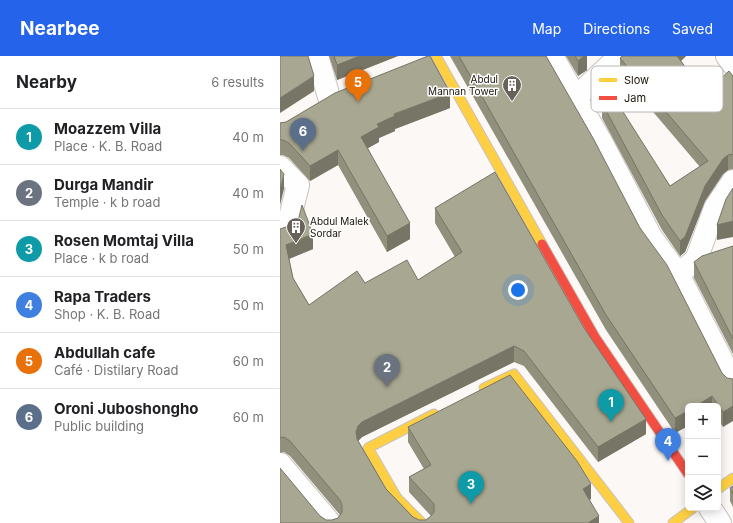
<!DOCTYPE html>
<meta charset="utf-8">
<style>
body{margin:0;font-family:Inter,sans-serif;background:#f6f6f6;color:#202124}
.controls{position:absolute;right:12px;bottom:12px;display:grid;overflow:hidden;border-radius:6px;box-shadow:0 2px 10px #0003}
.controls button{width:36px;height:36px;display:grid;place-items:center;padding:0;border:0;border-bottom:1px solid #e0e0e0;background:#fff;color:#202124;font:20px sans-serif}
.you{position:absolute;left:238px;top:234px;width:14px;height:14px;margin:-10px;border:3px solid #fff;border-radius:50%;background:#1a73e8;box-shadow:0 0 0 6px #1a73e833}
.badge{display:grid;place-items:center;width:26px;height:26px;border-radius:50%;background:#2563eb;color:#fff;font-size:13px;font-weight:700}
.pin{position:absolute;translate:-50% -33px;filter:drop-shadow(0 1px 2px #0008)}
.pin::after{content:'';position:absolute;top:21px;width:14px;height:12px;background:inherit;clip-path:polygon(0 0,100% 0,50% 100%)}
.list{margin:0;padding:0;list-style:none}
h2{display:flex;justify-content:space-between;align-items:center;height:52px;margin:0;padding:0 16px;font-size:17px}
h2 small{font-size:13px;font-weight:400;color:#757577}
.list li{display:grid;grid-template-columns:26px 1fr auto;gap:12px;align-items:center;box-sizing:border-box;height:56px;padding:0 16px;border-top:1px solid #e0e0e0}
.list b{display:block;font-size:15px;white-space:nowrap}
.list p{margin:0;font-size:13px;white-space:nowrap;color:#757577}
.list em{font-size:13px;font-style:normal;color:#757577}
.icon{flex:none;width:22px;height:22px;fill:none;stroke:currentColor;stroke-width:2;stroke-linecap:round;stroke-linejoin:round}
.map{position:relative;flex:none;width:453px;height:467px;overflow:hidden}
header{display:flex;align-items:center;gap:24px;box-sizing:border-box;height:56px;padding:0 20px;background:#2563eb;color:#fff}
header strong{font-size:19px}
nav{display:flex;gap:22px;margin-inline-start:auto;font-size:14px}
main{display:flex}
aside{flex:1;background:#fff}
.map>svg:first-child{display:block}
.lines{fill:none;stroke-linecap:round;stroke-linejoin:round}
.street-casing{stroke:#c8c3bd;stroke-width:24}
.slow-casing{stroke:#c8c3bd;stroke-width:11}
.jam-casing{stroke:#c8c3bd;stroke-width:11}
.street{stroke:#fefefe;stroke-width:22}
.slow{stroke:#ffcf43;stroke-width:9}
.jam{stroke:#f24e42;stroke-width:9}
.wall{fill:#90907d}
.shaded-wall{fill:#767566}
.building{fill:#a8a791;stroke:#767566}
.labels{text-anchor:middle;stroke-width:3;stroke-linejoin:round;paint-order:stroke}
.poi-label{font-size:10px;fill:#191208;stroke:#fff;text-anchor:end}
.key{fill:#fff;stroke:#bab8b5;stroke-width:1}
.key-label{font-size:11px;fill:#191208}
</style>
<header>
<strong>Nearbee</strong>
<nav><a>Map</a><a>Directions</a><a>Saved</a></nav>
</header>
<main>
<aside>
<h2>Nearby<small>6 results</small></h2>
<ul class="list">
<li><span class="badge" style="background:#0f9aa8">1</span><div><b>Moazzem Villa</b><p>Place · K. B. Road</p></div><em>40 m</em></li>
<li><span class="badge" style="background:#6b7280">2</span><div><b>Durga Mandir</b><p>Temple · k b road</p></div><em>40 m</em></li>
<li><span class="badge" style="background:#0f9aa8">3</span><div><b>Rosen Momtaj Villa</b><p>Place · k b road</p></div><em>50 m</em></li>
<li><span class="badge" style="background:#3f7fe0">4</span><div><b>Rapa Traders</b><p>Shop · K. B. Road</p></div><em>50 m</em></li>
<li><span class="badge" style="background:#e8710a">5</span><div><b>Abdullah cafe</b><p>Café · Distilary Road</p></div><em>60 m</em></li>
<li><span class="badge" style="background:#5c6f8a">6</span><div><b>Oroni Juboshongho</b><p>Public building</p></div><em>60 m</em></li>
</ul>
</aside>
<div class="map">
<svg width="453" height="467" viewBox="0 0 453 467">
<rect width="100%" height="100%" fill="#fbf8f5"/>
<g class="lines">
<g class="street-casing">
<g id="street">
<polyline points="37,0 49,41"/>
<polyline points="272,0 324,91 371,181 398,218 453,326"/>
<polyline points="447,0 453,8"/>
<polyline points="296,41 340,0"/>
<polyline points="0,111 18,129 7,173 0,176"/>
<polyline points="398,218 416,204 435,152 453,125"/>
<polyline points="0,408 50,467"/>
<polyline points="430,452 440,467"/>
</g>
</g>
<g class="slow-casing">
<g id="slow">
<polyline points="156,0 262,188"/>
<polyline points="204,332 234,318 349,467"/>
<polyline points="438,433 453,422"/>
<polyline points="142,467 117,442 88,392 154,358"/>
<polyline points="393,467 413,452"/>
</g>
</g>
<g class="jam-casing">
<polyline id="jam" points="262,188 315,281 408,418"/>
</g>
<use href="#street" class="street"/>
<use href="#slow" class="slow"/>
<use href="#jam" class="jam"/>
</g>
<g class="wall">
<polygon points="49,0 118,0 57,24"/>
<polygon points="170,0 266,0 360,172 442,317 447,322 443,371 438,364 438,350 408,350 408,370 395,377 326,274"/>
<polygon points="286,0 307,0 307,14 298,20"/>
<polygon points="342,0 406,0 401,5 425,37 453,20 453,113 448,114 443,118 425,145 405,196 400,200 382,174 322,62 322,47 390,130 420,111 340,17 340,2"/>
<polygon points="170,52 115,73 115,75 99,82 99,86 88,92 130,183 107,196 58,109 30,125 9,102 3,99 0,99 0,67"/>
<polygon points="155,152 304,272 366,378 318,406 244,310 234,306 82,381 78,385 106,433 133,461 139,464 146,464 151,460 129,436 129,421 144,413 128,386 128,371 311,443 309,444 319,467 0,467 40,460 46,464 52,464 58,462 60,459 10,400 4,396 0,397 0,173 33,193 9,203 13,222 29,249 85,227 138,224 175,201 155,167"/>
<polygon points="453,190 453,298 414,222 414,206"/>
<polygon points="453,430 453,451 450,445 450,432"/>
</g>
<g class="shaded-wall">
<polygon points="80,0 118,0 57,24 57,9"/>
<polygon points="304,0 307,0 307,14 298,20 298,5"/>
<polygon points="394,0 406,0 394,11"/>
<polygon points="34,20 34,35 0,57 0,42"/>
<polygon points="170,37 170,52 115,73 115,75 99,82 99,86 81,96 81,81 97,68 114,58"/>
<polygon points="58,94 58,109 30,125 30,110"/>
<polygon points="448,99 448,114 443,118 425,145 405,196 400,200 400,185 425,130 443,103"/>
<polygon points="4,118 4,133 0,149 0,134"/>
<polygon points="453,165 453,181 437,184 437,169"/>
<polygon points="130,167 130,183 107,196 107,180"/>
<polygon points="33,178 33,193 6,204 6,189"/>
<polygon points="234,290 234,306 82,381 78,385 76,376 78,370 82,366"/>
<polygon points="432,340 432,350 416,350"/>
<polygon points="453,350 453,365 443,371 443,356"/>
<polygon points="408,355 408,370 395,377 395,362"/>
<polygon points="366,363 366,378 318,406 318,391"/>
<polygon points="311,428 311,443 303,448 303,433"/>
<polygon points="319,460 319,467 308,467"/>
</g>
<g class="building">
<polygon points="0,0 28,0 34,20 0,42"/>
<polygon points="54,0 80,0 57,9"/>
<polygon points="148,0 150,0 170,37 114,58 115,60 97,68 99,71 81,81 130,167 107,180 58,94 30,110 9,87 3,84 0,84 0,67 6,66 55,37"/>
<polygon points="179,0 266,0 313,82 360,172 387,209 442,317 447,322 453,323 453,350 443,356 432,340 416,350 408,350 408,355 395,362 326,259"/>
<polygon points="295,0 304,0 298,5"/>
<polygon points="342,0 397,0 425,37 449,15 453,20 453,98 448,99 443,103 425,130 405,181 400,185 382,159 322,47 333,40 390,130 428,105 340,2"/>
<polygon points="0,113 4,118 0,134"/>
<polygon points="215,116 304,272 366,363 318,391 244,295 234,290 82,366 78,370 76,376 77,383 106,433 133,461 139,464 146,464 151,460 154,456 154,448 129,421 151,409 128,371 230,319 297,405 311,428 303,433 319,460 308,467 0,467 0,412 40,460 46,464 52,464 58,462 62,456 62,449 60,444 10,385 4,381 0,382 0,173 12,169 19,161 22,149 33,178 6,189 13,222 29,249 77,215 85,227 127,204 138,224 182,196 155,152"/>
<polygon points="453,132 453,165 437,169 446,143"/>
<polygon points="453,190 453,283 414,206 422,200"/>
<polygon points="453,430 453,438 450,432"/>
</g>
<defs>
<g id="building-pin" transform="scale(1)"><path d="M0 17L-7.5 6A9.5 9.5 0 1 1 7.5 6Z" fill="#68625b" stroke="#fff"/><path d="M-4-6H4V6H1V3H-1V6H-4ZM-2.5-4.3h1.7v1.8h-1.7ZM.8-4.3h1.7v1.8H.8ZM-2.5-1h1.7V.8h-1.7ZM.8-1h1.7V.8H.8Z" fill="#fff"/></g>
</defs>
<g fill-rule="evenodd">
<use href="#building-pin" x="232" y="29"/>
<use href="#building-pin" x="16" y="171"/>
</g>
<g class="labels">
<g class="poi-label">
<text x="218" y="27">Abdul<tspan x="218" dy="12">Mannan Tower</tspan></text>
<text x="30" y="169" text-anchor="start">Abdul Malek<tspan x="30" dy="12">Sordar</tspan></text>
</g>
</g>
<rect x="311" y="10" width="132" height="46" rx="6" class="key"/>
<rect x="319" y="22" width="18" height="4" fill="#ffcf43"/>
<rect x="319" y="40" width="18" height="4" fill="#f24e42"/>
<g class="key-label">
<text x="344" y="28">Slow</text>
<text x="344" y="46">Jam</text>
</g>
</svg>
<div class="controls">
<button>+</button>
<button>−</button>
<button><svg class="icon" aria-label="layers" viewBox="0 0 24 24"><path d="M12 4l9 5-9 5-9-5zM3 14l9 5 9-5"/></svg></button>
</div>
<div class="you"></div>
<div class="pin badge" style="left:331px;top:366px;background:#0f9aa8">1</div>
<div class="pin badge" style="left:107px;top:331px;background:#6b7280">2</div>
<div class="pin badge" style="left:191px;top:448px;background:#0f9aa8">3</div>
<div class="pin badge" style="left:388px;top:405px;background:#3f7fe0">4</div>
<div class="pin badge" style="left:78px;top:46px;background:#e8710a">5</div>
<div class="pin badge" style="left:23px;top:95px;background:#5c6f8a">6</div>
</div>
</main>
